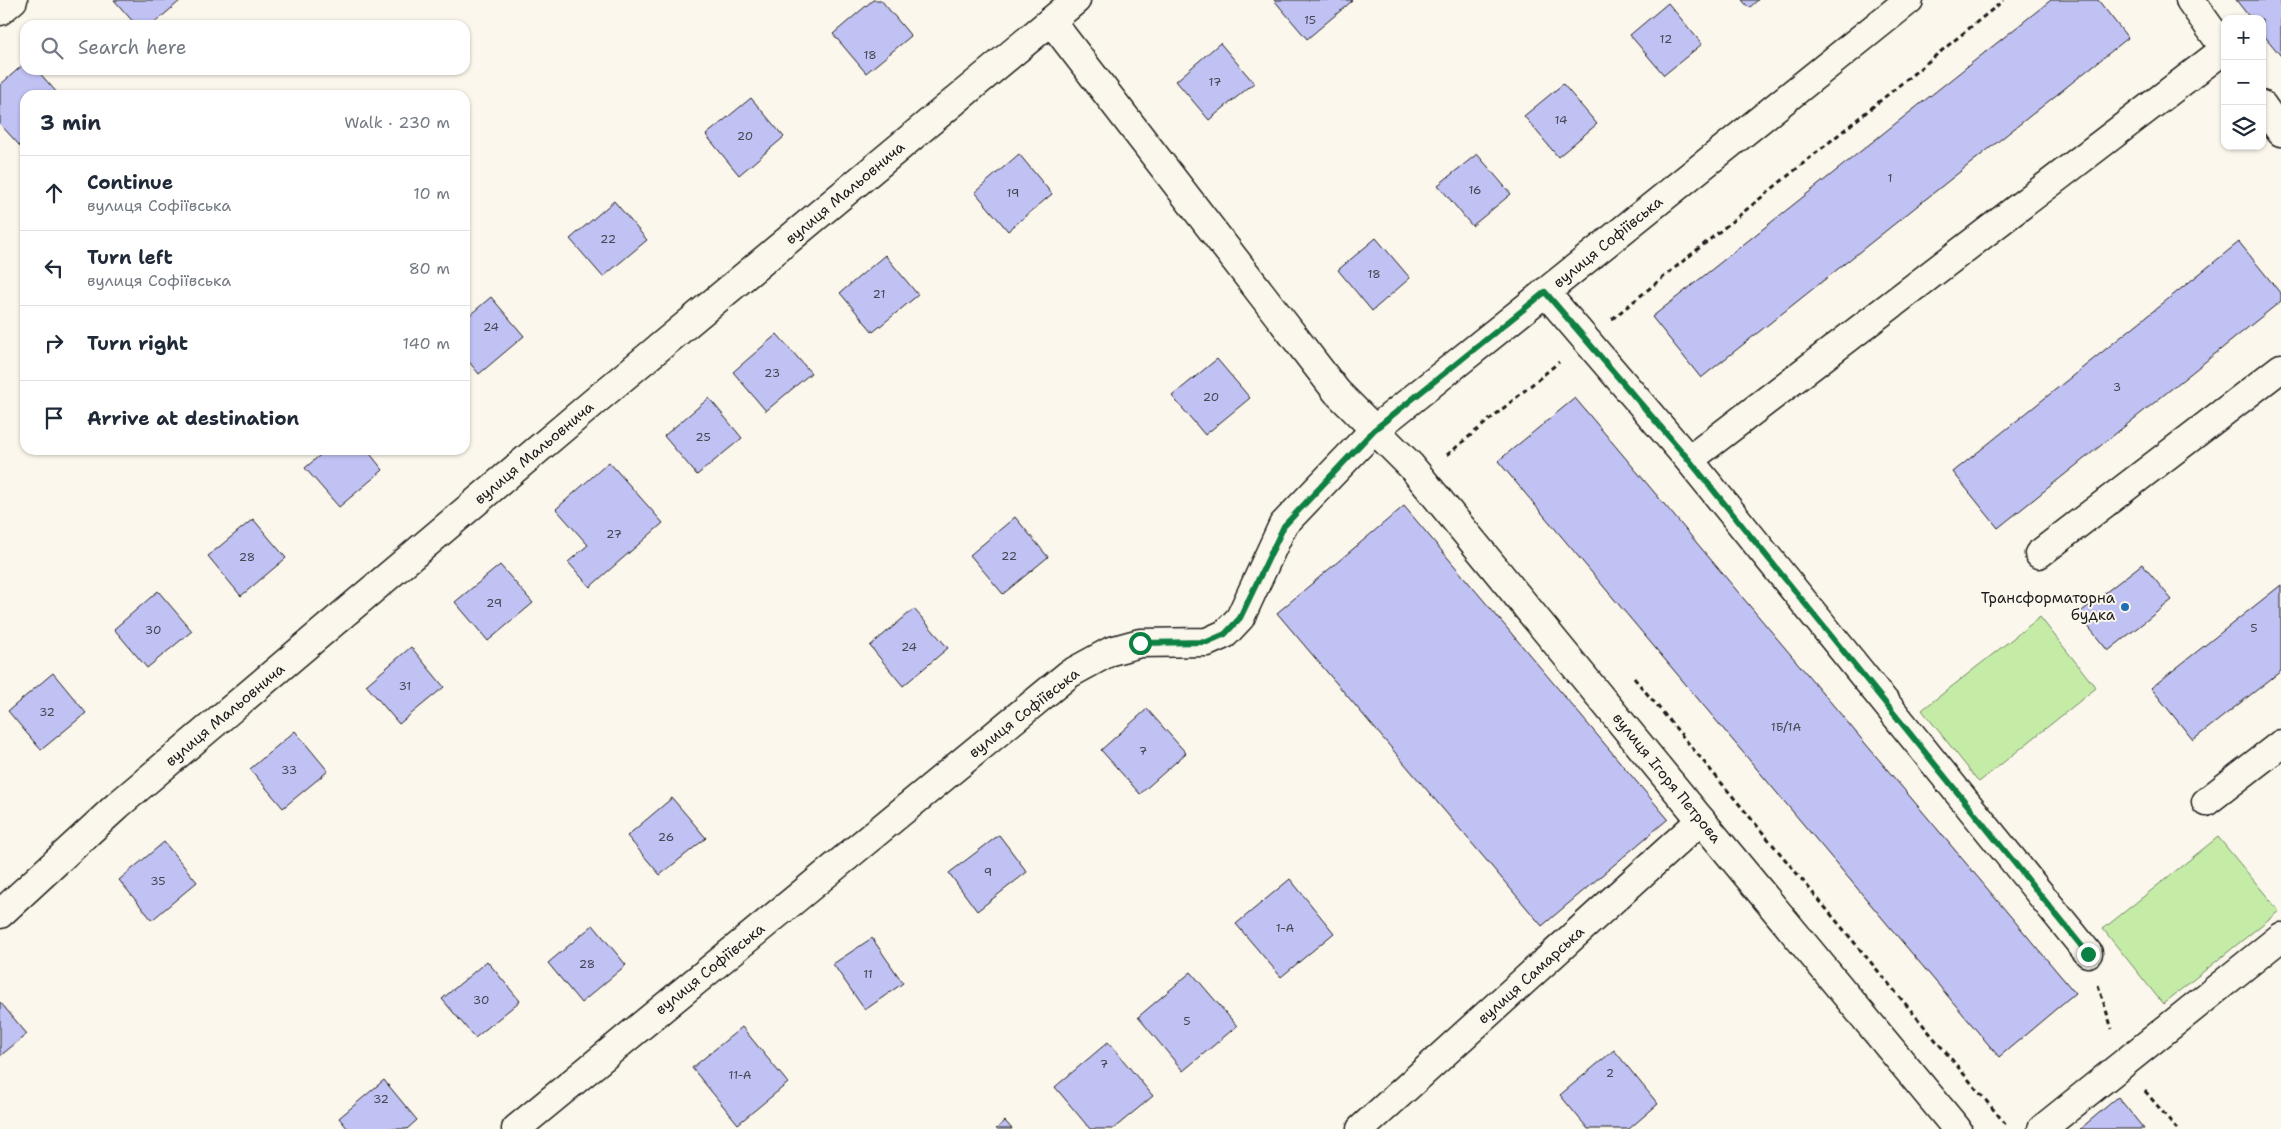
<!DOCTYPE html>
<meta charset="utf-8">
<style>
body{margin:0;font-family:"Shantell Sans",sans-serif;background:#f2f2f3;color:#1f2937}
.controls{position:absolute;right:15px;top:15px;display:grid;overflow:hidden;border-radius:10px;box-shadow:0 1px 4px #0004}
.controls button{width:45px;height:45px;display:grid;place-items:center;padding:0;border:0;border-bottom:1px solid #e0e1e3;background:#fff;color:#1f2937;font:25px sans-serif}
.stop{position:absolute;width:15px;height:15px;margin:-11px;border:4px solid #0b8043;border-radius:50%;background:#fff}
.stop.end{background:#0b8043;border-color:#fff;box-shadow:0 1px 5px #0008}
.list{margin:0;padding:0;list-style:none}
h2{display:flex;justify-content:space-between;align-items:center;height:65px;margin:0;padding:0 20px;font-size:21px}
h2 small{font-size:16px;font-weight:400;color:#747a83}
.list li{display:grid;grid-template-columns:32px 1fr auto;gap:15px;align-items:center;box-sizing:border-box;height:75px;padding:0 20px;border-top:1px solid #e0e1e3}
.list b{display:block;font-size:19px;white-space:nowrap}
.list p{margin:0;font-size:16px;white-space:nowrap;color:#747a83}
.list em{font-size:16px;font-style:normal;color:#747a83}
.icon{flex:none;width:28px;height:28px;fill:none;stroke:currentColor;stroke-width:2;stroke-linecap:round;stroke-linejoin:round}
.map{position:relative;flex:none;width:2281px;height:1129px;overflow:hidden}
.search{position:absolute;background:#fff;box-shadow:0 1px 4px #0004;left:20px;top:20px;width:450px;height:55px;display:flex;align-items:center;gap:12px;box-sizing:border-box;padding:0 18px;border-radius:15px;color:#747a83;font-size:19px}
.panel{position:absolute;background:#fff;box-shadow:0 1px 4px #0004;left:20px;top:90px;width:450px;height:365px;border-radius:15px}
.map>svg:first-child{display:block}
.green{fill:#c4eca7;stroke:#708462}
.building{fill:#c1c2f4;stroke:#1c1c1c}
.lines{fill:none;stroke-linecap:round;stroke-linejoin:round}
.minor-casing{stroke:#1c1c1c;stroke-width:31}
.path{stroke:#1c1c1c;stroke-width:3;stroke-dasharray:5 4;stroke-linecap:butt}
.minor{stroke:#fbf7ec;stroke-width:28}
.route{stroke:#0b8043;stroke-width:6}
.poi-dot{fill:#1f6fb2;stroke:#fbf7ec;stroke-width:2}
.labels{text-anchor:middle;stroke-width:4;stroke-linejoin:round;paint-order:stroke}
.number-label{font-size:12px;fill:#454652}
.street-label{font-size:15px;fill:#1c1c1c;stroke:#fbf7ec}
.poi-label{font-size:15px;fill:#1c1c1c;stroke:#fbf7ec;text-anchor:end}
</style>
<div class="map">
<svg width="2281" height="1129" viewBox="0 0 2281 1129">
<rect width="100%" height="100%" fill="#fbf7ec"/>
<filter id="ink" filterUnits="userSpaceOnUse"><feTurbulence type="fractalNoise" baseFrequency=".02" numOctaves="2"/><feDisplacementMap in="SourceGraphic" scale="10" xChannelSelector="R" yChannelSelector="G"/><feConvolveMatrix kernelMatrix="1 2 1 2 8 2 1 2 1" color-interpolation-filters="sRGB"/></filter>
<g filter="url(#ink)">
<g class="green">
<polygon points="2040,617 2096,688 1979,782 1922,710"/>
<polygon points="2218,837 2279,911 2163,1004 2103,929"/>
</g>
<g class="building">
<polygon points="114,0 181,0 152,25 136,25"/>
<polygon points="873,0 881,0 911,36 866,73 833,34"/>
<polygon points="1274,0 1351,0 1352,1 1307,39"/>
<polygon points="1742,0 1758,0 1749,8"/>
<polygon points="2051,0 2098,0 2128,38 1701,378 1652,317"/>
<polygon points="2236,0 2281,0 2281,56 2262,33 2262,19 2251,19"/>
<polygon points="1668,3 1702,44 1664,75 1630,35"/>
<polygon points="1220,43 1254,83 1209,120 1176,81"/>
<polygon points="25,63 25,70 37,70 59,95 25,95 25,141 20,146 0,124 0,85"/>
<polygon points="1563,84 1597,124 1558,157 1524,116"/>
<polygon points="751,98 784,137 739,175 706,135"/>
<polygon points="1019,154 1052,194 1008,231 975,192"/>
<polygon points="1477,154 1511,194 1472,226 1438,185"/>
<polygon points="614,201 647,240 603,277 570,239"/>
<polygon points="1376,238 1410,278 1372,311 1338,270"/>
<polygon points="2239,242 2281,294 2281,301 1998,528 1953,472"/>
<polygon points="885,255 918,295 873,332 840,293"/>
<polygon points="491,297 524,336 479,374 465,357 465,319"/>
<polygon points="777,334 811,373 766,411 733,372"/>
<polygon points="1217,359 1250,398 1205,435 1172,396"/>
<polygon points="709,398 742,438 697,475 664,436"/>
<polygon points="1575,398 2075,993 1999,1057 1498,461"/>
<polygon points="326,450 367,450 383,470 339,507 305,468"/>
<polygon points="609,462 663,523 590,587 568,562 588,545 556,509"/>
<polygon points="1404,506 1668,819 1542,926 1277,613"/>
<polygon points="1015,517 1048,557 1003,594 970,555"/>
<polygon points="253,519 286,558 241,596 208,556"/>
<polygon points="2142,564 2172,600 2108,651 2078,614"/>
<polygon points="500,565 533,603 488,641 455,602"/>
<polygon points="2281,585 2281,671 2193,740 2151,688"/>
<polygon points="158,591 192,631 147,668 114,629"/>
<polygon points="914,609 948,648 903,686 870,646"/>
<polygon points="411,647 444,687 399,724 366,685"/>
<polygon points="53,673 86,713 41,750 8,711"/>
<polygon points="1147,709 1186,753 1140,794 1101,750"/>
<polygon points="295,731 328,771 283,808 250,769"/>
<polygon points="672,798 706,838 660,875 627,836"/>
<polygon points="999,835 1027,872 977,911 949,873"/>
<polygon points="164,842 197,882 152,920 119,880"/>
<polygon points="1290,879 1334,933 1281,977 1236,924"/>
<polygon points="593,925 626,965 581,1003 548,963"/>
<polygon points="872,938 903,983 865,1010 833,964"/>
<polygon points="487,961 520,1001 475,1038 442,999"/>
<polygon points="1191,972 1237,1026 1183,1071 1138,1017"/>
<polygon points="0,1002 27,1034 0,1056"/>
<polygon points="742,1027 788,1083 738,1124 692,1068"/>
<polygon points="1108,1042 1153,1096 1113,1129 1090,1129 1055,1087"/>
<polygon points="1614,1050 1658,1104 1629,1129 1588,1129 1560,1095"/>
<polygon points="384,1080 417,1120 407,1129 348,1129 339,1118"/>
<polygon points="2118,1097 2144,1129 2080,1129"/>
<polygon points="1005,1121 1012,1129 996,1129"/>
</g>
<g class="lines">
<g class="minor-casing">
<g id="minor">
<polyline points="2190,0 2225,49"/>
<polyline points="0,11 13,0"/>
<polyline points="1051,21 1337,392 1411,466 1701,820 1957,1129"/>
<polyline points="2262,105 2281,132"/>
<polyline points="1545,292 1689,460"/>
<polyline points="2039,554 2281,368"/>
<polyline points="2206,802 2281,744"/>
<polyline points="0,914 118,805 601,396 1076,0"/>
<polyline points="2088,953 1689,460 2225,49"/>
<polyline points="516,1129 1069,674 1111,651 1140,643 1207,642 1225,634 1240,618 1283,525 1374,430 1909,0"/>
<polyline points="1361,1129 1701,820"/>
<polyline points="2042,1129 2281,937"/>
</g>
</g>
<g class="path">
<polyline points="1612,319 2004,0"/>
<polyline points="1447,455 1559,362"/>
<polyline points="1634,678 2008,1127"/>
<polyline points="2098,985 2112,1029"/>
<polyline points="2145,1091 2177,1129"/>
</g>
<use href="#minor" class="minor"/>
</g>
</g>
<g class="lines" filter="url(#ink)">
<polyline class="route" points="1140,643 1207,642 1225,634 1240,618 1284,526 1374,430 1545,292 1689,460 2088,954"/>
</g>
<circle class="poi-dot" cx="2125" cy="607" r="5"/>
<g class="labels">
<g class="number-label">
<text x="1310" y="24">15</text>
<text x="1666" y="43">12</text>
<text x="870" y="59">18</text>
<text x="1215" y="86">17</text>
<text x="1561" y="124">14</text>
<text x="745" y="140">20</text>
<text x="1890" y="182">1</text>
<text x="1475" y="194">16</text>
<text x="1013" y="197">19</text>
<text x="608" y="243">22</text>
<text x="1374" y="278">18</text>
<text x="879" y="298">21</text>
<text x="491" y="331">24</text>
<text x="772" y="377">23</text>
<text x="2117" y="391">3</text>
<text x="1211" y="401">20</text>
<text x="703" y="441">25</text>
<text x="614" y="538">27</text>
<text x="1009" y="560">22</text>
<text x="247" y="561">28</text>
<text x="494" y="607">29</text>
<text x="2254" y="632">5</text>
<text x="153" y="634">30</text>
<text x="909" y="651">24</text>
<text x="405" y="690">31</text>
<text x="47" y="716">32</text>
<text x="1786" y="731">1Б/1А</text>
<text x="1143" y="755">7</text>
<text x="289" y="774">33</text>
<text x="666" y="841">26</text>
<text x="988" y="876">9</text>
<text x="158" y="885">35</text>
<text x="1285" y="932">1-А</text>
<text x="587" y="968">28</text>
<text x="868" y="978">11</text>
<text x="481" y="1004">30</text>
<text x="1187" y="1025">5</text>
<text x="1104" y="1068">7</text>
<text x="1610" y="1077">2</text>
<text x="740" y="1079">11-А</text>
<text x="381" y="1103">32</text>
</g>
<g class="street-label">
<text transform="translate(845 193) rotate(-40)" y="5">вулиця Мальовнича</text>
<text transform="translate(1608 242) rotate(-39)" y="5">вулиця Софіївська</text>
<text transform="translate(534 453) rotate(-40)" y="5">вулиця Мальовнича</text>
<text transform="translate(1024 713) rotate(-38)" y="5">вулиця Софіївська</text>
<text transform="translate(225 715) rotate(-40)" y="5">вулиця Мальовнича</text>
<text transform="translate(1667 778) rotate(51)" y="5">вулиця Ігоря Петрова</text>
<text transform="translate(710 969) rotate(-39)" y="5">вулиця Софіївська</text>
<text transform="translate(1531 975) rotate(-42)" y="5">вулиця Самарська</text>
</g>
<g class="poi-label">
<text x="2115" y="603">Трансформаторна<tspan x="2115" dy="17">будка</tspan></text>
</g>
</g>
</svg>
<div class="controls">
<button>+</button>
<button>−</button>
<button><svg class="icon" aria-label="layers" viewBox="0 0 24 24"><path d="M12 4l9 5-9 5-9-5zM3 14l9 5 9-5"/></svg></button>
</div>
<div class="stop" style="left:1140px;top:643px"></div>
<div class="stop end" style="left:2088px;top:954px"></div>
<div class="search"><svg class="icon" aria-label="search" viewBox="0 0 24 24"><circle cx="10" cy="10" r="6"/><path d="M15 15l6 6"/></svg>Search here</div>
<section class="panel">
<h2>3 min<small>Walk · 230 m</small></h2>
<ul class="list">
<li><svg class="icon" aria-label="ahead" viewBox="0 0 24 24"><path d="M12 20V5M6 11l6-6 6 6"/></svg><div><b>Continue</b><p>вулиця Софіївська</p></div><em>10 m</em></li>
<li><svg class="icon" aria-label="left" viewBox="0 0 24 24"><path d="M17 20v-9H6M10 6l-5 5 5 5"/></svg><div><b>Turn left</b><p>вулиця Софіївська</p></div><em>80 m</em></li>
<li><svg class="icon" aria-label="right" viewBox="0 0 24 24"><path d="M7 20v-9h11M14 6l5 5-5 5"/></svg><div><b>Turn right</b></div><em>140 m</em></li>
<li><svg class="icon" aria-label="arrive" viewBox="0 0 24 24"><path d="M6 21V4h12l-3 4 3 4H6"/></svg><div><b>Arrive at destination</b></div></li>
</ul>
</section>
</div>
